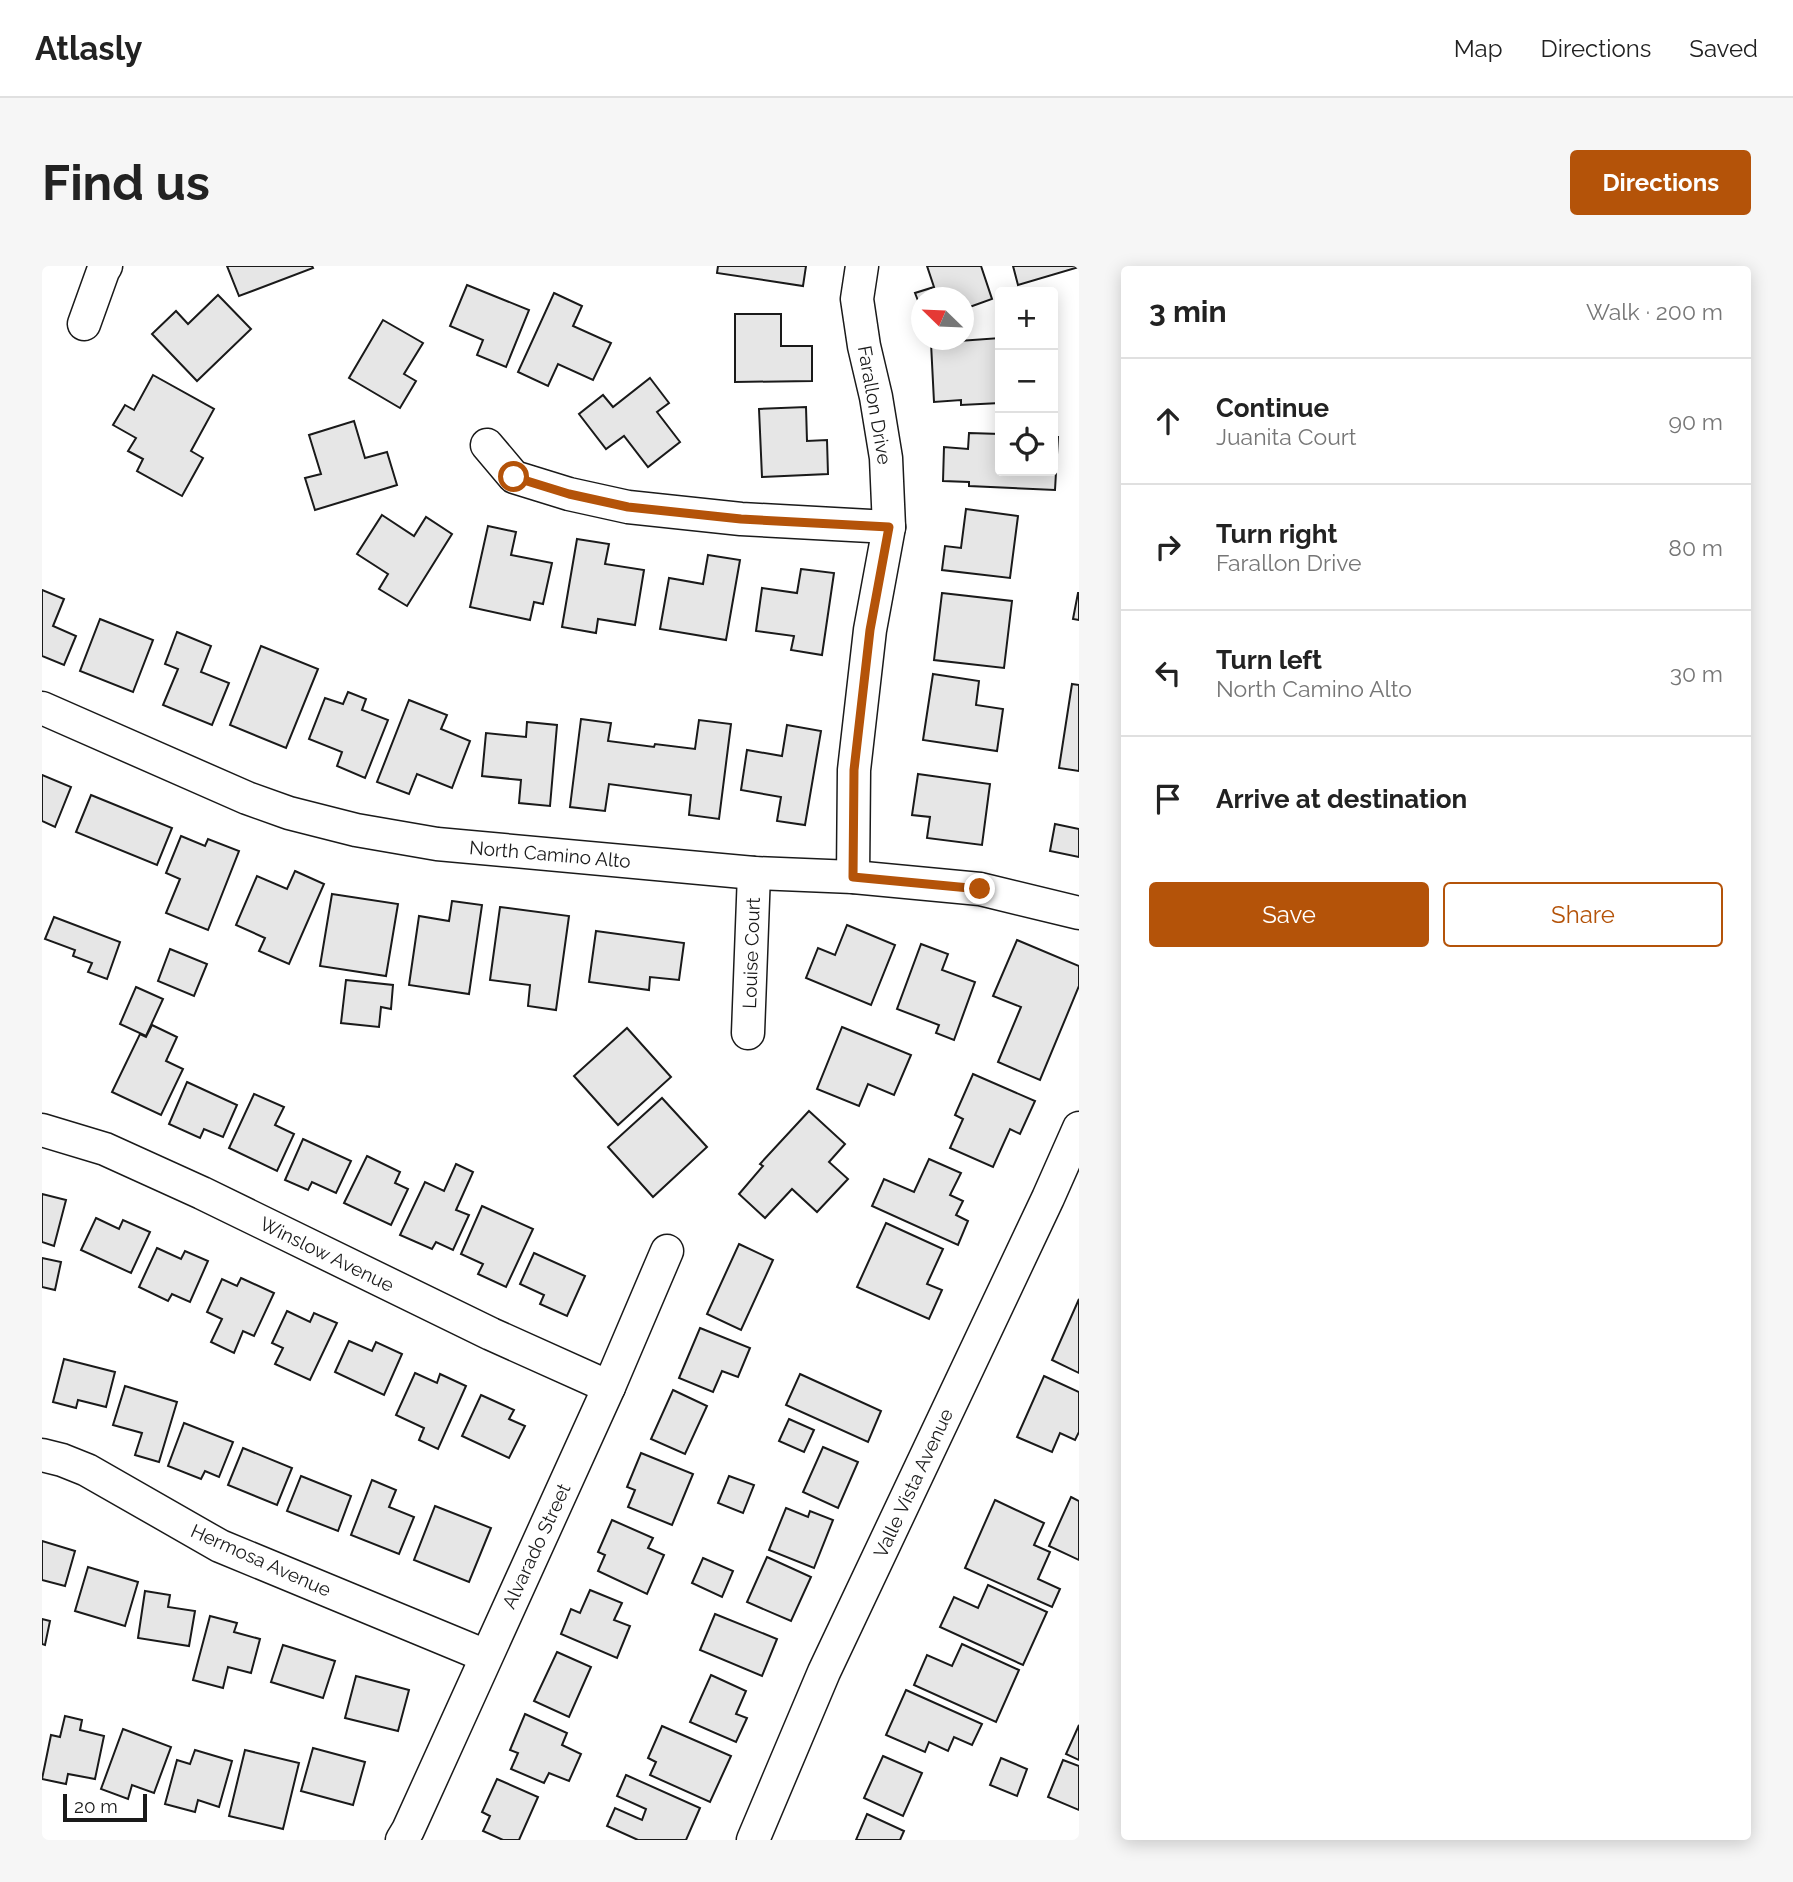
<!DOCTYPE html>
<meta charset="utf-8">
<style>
body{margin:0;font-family:Raleway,sans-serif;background:#f6f6f6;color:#222}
.controls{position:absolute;right:21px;top:21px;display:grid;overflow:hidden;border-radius:7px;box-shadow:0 4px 18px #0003}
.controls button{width:63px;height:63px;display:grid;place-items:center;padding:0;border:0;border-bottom:2px solid #e0e0e0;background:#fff;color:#222;font:35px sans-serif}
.compass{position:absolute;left:869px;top:21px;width:63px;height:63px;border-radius:50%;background:#fff;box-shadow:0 4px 18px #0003;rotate:293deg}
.scale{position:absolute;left:21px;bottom:18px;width:84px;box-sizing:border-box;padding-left:7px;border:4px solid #1a1a1a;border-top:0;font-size:19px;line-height:24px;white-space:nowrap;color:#1a1a1a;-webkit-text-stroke:5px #fff;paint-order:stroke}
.stop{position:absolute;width:21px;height:21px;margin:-16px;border:5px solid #b45309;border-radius:50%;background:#fff}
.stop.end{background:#b45309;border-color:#fff;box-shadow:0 2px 7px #0008}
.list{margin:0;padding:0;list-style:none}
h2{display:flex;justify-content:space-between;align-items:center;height:91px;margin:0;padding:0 28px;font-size:30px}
h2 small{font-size:23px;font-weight:400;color:#767676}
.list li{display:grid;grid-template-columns:46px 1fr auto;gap:21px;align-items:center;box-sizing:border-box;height:126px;padding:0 28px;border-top:2px solid #e0e0e0}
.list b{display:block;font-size:26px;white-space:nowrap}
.list p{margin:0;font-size:23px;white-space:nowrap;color:#767676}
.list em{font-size:23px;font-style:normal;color:#767676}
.actions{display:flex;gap:14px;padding:21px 28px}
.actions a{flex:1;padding:16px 0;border:2px solid #b45309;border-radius:7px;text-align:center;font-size:24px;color:#b45309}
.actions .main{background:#b45309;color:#fff}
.icon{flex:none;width:38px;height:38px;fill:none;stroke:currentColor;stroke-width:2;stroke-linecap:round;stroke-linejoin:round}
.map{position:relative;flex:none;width:1037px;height:1574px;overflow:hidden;border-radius:7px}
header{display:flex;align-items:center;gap:42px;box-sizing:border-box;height:98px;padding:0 35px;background:#fff;border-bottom:2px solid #e0e0e0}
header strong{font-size:33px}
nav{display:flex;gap:38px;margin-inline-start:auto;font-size:24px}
.intro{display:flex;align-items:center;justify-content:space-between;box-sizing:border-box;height:168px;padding:0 42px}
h1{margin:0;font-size:49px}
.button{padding:18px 32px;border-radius:7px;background:#b45309;color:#fff;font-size:24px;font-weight:700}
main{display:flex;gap:42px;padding:0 42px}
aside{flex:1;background:#fff;border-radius:7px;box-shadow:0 4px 18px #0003}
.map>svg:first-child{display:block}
.building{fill:#e6e6e6;stroke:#1a1a1a;stroke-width:2}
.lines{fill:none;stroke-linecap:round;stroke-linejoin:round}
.minor-casing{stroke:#1a1a1a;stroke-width:35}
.minor{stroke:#fff;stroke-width:32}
.route{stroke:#b45309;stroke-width:9}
.labels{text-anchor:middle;stroke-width:5;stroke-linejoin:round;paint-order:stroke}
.street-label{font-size:19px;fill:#1a1a1a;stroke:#fff}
</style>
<header>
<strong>Atlasly</strong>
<nav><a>Map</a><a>Directions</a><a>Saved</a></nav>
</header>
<div class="intro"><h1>Find us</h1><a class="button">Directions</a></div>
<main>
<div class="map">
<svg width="1037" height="1574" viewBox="0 0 1037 1574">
<rect width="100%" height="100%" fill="#fff"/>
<g class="building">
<polygon points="185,0 270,0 271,2 197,30"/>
<polygon points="676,0 764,0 761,20 675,7"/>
<polygon points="885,0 939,0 950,33 922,43 922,32 880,32 880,45 873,27 892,21"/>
<polygon points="971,0 1037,0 1037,1 976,19"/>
<polygon points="425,19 487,44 464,101 435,89 441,74 408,60"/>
<polygon points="512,27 540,40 531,60 569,77 551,114 516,98 506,120 476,106"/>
<polygon points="176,29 209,63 155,115 110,68 134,45 146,58"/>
<polygon points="693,48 739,48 739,80 770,80 770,115 693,116"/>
<polygon points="341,54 381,77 362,108 374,115 358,142 307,112"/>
<polygon points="958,72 958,137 919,139 919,134 892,136 889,77"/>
<polygon points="111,109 172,143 149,185 161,192 140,230 95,205 101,193 86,185 94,172 71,159 83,139 92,144"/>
<polygon points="608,112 627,137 615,146 638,176 606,201 582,170 564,183 537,148 561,129 571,141"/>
<polygon points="764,141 765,175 785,174 786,208 720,211 717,143"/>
<polygon points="312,155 323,192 345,186 355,219 273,244 263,212 279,208 267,169"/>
<polygon points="927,167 958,168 958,205 1011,205 1011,171 1016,171 1013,224 927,220 927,216 901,215 902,181 926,183"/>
<polygon points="924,243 976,250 968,312 900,304 903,280 919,282"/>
<polygon points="340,249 372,270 384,251 410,268 365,340 337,323 346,308 315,288"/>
<polygon points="446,260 474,266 469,289 510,297 501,338 492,336 488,354 428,341"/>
<polygon points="535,273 567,278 563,298 602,304 593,359 556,353 554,367 520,361"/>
<polygon points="666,289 698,294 684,374 618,363 627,312 661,318"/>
<polygon points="759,303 792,307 780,389 749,384 752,370 714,365 720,322 755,327"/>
<polygon points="0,324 22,333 11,360 34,370 22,399 0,390"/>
<polygon points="900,327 970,335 962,402 892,394"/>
<polygon points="1036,327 1037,327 1037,354 1031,353"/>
<polygon points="58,353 111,374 91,426 38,405"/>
<polygon points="135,366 169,380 159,406 187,417 170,459 121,439 136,403 123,398"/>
<polygon points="219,380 276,403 244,482 188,459"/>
<polygon points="891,408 937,415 934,439 961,443 955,485 881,474"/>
<polygon points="1030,418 1037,419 1037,505 1017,502"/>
<polygon points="306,426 324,433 320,444 346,454 323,512 295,500 300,486 267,473 283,432 301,438"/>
<polygon points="367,434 405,449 399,463 428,475 410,522 375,508 367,528 335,516"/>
<polygon points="539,453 569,457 566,475 612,481 613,478 653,483 657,454 689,458 677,553 647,549 649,529 567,518 563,545 528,541"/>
<polygon points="485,456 515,459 508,540 477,537 479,514 440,510 444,467 484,471"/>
<polygon points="745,459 779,465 763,559 735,555 739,531 699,524 705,484 740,490"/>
<polygon points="876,508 948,518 940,579 885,572 888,551 870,549"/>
<polygon points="0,509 29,521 13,561 0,555"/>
<polygon points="49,529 130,562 115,599 34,566"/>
<polygon points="1013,558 1037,563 1037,591 1008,585"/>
<polygon points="139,570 163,580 166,573 197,585 166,664 124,647 138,613 124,607"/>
<polygon points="253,605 282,618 247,698 217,685 223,672 194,659 215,610 245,623"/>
<polygon points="290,628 356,638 344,710 278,700"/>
<polygon points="410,635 440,639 427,728 367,719 377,650 407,655"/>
<polygon points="458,641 527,650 514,744 486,740 488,719 448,714"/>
<polygon points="12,651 78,676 65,713 46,706 50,697 31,690 33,684 3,673"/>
<polygon points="805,659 853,679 829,739 764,712 776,682 793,689"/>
<polygon points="554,665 642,677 637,714 608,711 607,724 547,716"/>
<polygon points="975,674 1037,700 1037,720 998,814 956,796 979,741 951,730"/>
<polygon points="879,678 906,688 900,704 933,716 912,774 894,767 897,759 855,743"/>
<polygon points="128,683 165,698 152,730 116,715"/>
<polygon points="304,714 351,719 349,743 339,741 337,761 299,757"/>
<polygon points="94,721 121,733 104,770 78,758"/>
<polygon points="110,759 135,771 124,795 141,803 119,849 70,826 98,768 104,771"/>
<polygon points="800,761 869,789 852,829 826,818 817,840 775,823"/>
<polygon points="585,762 629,811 576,859 532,810"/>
<polygon points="931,808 993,835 978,868 968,863 951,901 908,882 921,853 913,849"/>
<polygon points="145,816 195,839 181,871 162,863 158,872 127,858"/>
<polygon points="212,828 242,841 233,859 252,868 235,905 187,882"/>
<polygon points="620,832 665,881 611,931 566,881"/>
<polygon points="767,845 803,878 787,896 806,913 775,946 750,923 723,952 697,928 721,900 718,898"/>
<polygon points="261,873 309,895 294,927 270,916 266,924 243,914"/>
<polygon points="325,890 358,906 353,917 366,923 349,959 302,937"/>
<polygon points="887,893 919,907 908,929 921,935 914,949 926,955 916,979 830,940 842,913 872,926"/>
<polygon points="414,898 431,906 414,944 427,949 411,984 394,976 390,983 358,969 383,916 402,925"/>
<polygon points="0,928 24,934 12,980 0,976"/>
<polygon points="440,940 491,963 464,1021 436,1008 441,998 419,988"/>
<polygon points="54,952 77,963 81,954 108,966 89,1007 39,984"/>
<polygon points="844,957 901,983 885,1018 900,1024 887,1053 815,1021"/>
<polygon points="697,978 731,994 699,1064 665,1048"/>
<polygon points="115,982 139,993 143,985 166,995 148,1036 130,1028 126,1035 97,1021"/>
<polygon points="492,987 543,1010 525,1050 498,1038 502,1029 478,1018"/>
<polygon points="0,992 19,996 13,1024 0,1021"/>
<polygon points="199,1012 232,1027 212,1070 201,1065 192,1087 169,1076 180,1053 165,1046 180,1013 195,1020"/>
<polygon points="1037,1033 1037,1107 1010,1094"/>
<polygon points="245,1045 268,1056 272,1047 295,1057 268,1114 233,1098 241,1082 230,1077"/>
<polygon points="658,1062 708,1082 696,1111 680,1105 671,1126 637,1112"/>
<polygon points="307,1075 330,1085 334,1076 360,1088 342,1129 293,1106"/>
<polygon points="22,1093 73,1106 64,1141 36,1134 34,1142 11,1136"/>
<polygon points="373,1107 395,1117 398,1108 424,1120 396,1183 377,1174 382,1162 354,1149"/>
<polygon points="758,1108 839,1145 826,1176 744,1139"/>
<polygon points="1002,1110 1037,1126 1037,1166 1033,1174 1018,1167 1010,1186 975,1171"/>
<polygon points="83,1120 135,1136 117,1196 93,1189 100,1167 71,1159"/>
<polygon points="631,1124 665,1140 643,1188 609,1173"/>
<polygon points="439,1129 472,1144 467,1153 483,1160 467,1192 420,1170"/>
<polygon points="747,1153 772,1164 762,1186 737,1175"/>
<polygon points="142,1157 191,1176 177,1211 163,1205 159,1213 126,1200"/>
<polygon points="781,1181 816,1196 796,1242 761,1226"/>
<polygon points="201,1182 250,1202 235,1239 186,1219"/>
<polygon points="599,1187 651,1208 630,1259 586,1241 593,1224 585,1221"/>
<polygon points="259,1210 309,1230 296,1265 245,1245"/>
<polygon points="687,1210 712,1219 701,1247 676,1237"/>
<polygon points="330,1214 354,1224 347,1241 372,1251 357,1288 309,1269"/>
<polygon points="1029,1231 1037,1235 1037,1294 1007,1280"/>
<polygon points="953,1234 1002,1257 992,1279 1008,1286 996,1313 1018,1323 1010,1341 923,1302"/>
<polygon points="393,1240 449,1262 427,1316 372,1294"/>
<polygon points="744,1242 766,1251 768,1245 791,1254 772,1302 727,1284"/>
<polygon points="570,1254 611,1272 606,1282 622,1289 605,1328 556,1305 563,1289 556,1286"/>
<polygon points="0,1275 33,1285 23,1320 0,1314"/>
<polygon points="725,1291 769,1311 749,1355 705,1336"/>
<polygon points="661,1292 691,1305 680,1331 650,1317"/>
<polygon points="46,1301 96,1316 83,1360 33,1345"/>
<polygon points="946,1319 1005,1346 981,1399 898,1361 912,1331 936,1342"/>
<polygon points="548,1324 580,1337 572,1354 588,1360 575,1392 519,1368 529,1343 538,1347"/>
<polygon points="103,1325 128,1329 126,1341 153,1345 147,1380 96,1372"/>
<polygon points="673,1348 735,1373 720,1410 658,1384"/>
<polygon points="168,1350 195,1357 192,1366 218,1373 209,1407 186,1401 181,1422 151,1414"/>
<polygon points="0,1353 8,1355 3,1379 0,1378"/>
<polygon points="920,1378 977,1404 954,1456 872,1419 885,1389 910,1400"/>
<polygon points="241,1379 293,1395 281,1432 229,1416"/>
<polygon points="515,1386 549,1401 527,1451 492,1435"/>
<polygon points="669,1409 704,1425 694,1448 705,1452 694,1476 648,1456"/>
<polygon points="314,1410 367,1424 356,1465 303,1452"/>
<polygon points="864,1424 940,1458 930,1479 912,1471 906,1485 887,1476 883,1486 844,1469"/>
<polygon points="483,1448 525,1467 520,1479 539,1488 527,1515 507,1507 502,1517 469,1503 476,1487 468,1484"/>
<polygon points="23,1450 40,1454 38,1464 62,1470 53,1513 26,1508 24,1518 0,1513 9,1469 18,1471"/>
<polygon points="1037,1459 1037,1494 1024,1488"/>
<polygon points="620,1460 689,1490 668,1536 608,1509 614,1496 606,1492"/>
<polygon points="81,1463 129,1481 112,1527 90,1519 86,1533 59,1523"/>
<polygon points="271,1482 323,1496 311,1539 259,1525"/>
<polygon points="153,1484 190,1495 177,1541 156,1534 153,1546 123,1538 135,1494 148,1498"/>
<polygon points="203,1484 257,1497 241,1563 187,1550"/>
<polygon points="841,1490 880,1507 861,1550 822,1532"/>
<polygon points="959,1492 985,1503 975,1530 948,1519"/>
<polygon points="1021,1494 1037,1500 1037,1544 1006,1531"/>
<polygon points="584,1509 658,1542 644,1574 596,1574 565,1560 573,1542 600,1554 604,1543 575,1530"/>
<polygon points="455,1513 496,1531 477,1574 461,1574 441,1565 448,1550 440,1546"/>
<polygon points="825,1548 862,1565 858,1574 814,1574"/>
</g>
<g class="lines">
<g class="minor-casing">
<g id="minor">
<polyline points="42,58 61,5 64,0"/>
<polyline points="445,179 472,211 527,228 586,241 699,253 847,261"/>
<polyline points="0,442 205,532 247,547 314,564 395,578 712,607 811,611 938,623 1037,647"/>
<polyline points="811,611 812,504 828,364 847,261 844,192 834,131 822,80 815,33 820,0"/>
<polyline points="706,767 712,607"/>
<polyline points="0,864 63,883 160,927 449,1068 567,1121"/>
<polyline points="0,1189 20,1194 45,1204 178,1280 444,1390"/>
<polyline points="360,1574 366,1564 567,1121 625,985"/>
<polyline points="711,1574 782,1406 1006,932 1037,862"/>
</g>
</g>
<use href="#minor" class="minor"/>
</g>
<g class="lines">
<polyline class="route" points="472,211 527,228 586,241 699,253 847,261 828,364 812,504 811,611 938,623"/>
</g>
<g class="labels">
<g class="street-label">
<text transform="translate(833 139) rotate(80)" y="7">Farallon Drive</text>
<text transform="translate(508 588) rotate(5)" y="7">North Camino Alto</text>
<text transform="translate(709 687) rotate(-88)" y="7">Louise Court</text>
<text transform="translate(285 988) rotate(26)" y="7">Winslow Avenue</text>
<text transform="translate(871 1217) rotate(-65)" y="7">Valle Vista Avenue</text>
<text transform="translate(494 1280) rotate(-65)" y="7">Alvarado Street</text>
<text transform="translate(219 1294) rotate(24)" y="7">Hermosa Avenue</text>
</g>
</g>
</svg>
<div class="controls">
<button>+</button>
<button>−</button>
<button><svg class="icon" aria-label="locate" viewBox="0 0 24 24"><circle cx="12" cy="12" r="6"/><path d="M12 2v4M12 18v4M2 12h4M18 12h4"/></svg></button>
</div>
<svg class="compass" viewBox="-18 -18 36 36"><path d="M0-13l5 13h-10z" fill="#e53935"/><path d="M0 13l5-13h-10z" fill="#767676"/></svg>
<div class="scale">20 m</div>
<div class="stop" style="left:472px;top:211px"></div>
<div class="stop end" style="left:938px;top:623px"></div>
</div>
<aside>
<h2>3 min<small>Walk · 200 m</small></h2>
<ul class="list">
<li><svg class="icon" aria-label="ahead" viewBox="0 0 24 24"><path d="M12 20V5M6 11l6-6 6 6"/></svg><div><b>Continue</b><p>Juanita Court</p></div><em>90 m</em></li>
<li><svg class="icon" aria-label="right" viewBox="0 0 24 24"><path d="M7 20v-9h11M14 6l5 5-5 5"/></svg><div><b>Turn right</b><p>Farallon Drive</p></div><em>80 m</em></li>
<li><svg class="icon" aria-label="left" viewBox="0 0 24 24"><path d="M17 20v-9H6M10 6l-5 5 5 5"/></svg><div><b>Turn left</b><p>North Camino Alto</p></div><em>30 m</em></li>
<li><svg class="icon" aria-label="arrive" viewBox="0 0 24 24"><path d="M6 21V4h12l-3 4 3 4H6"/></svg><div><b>Arrive at destination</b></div></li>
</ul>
<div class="actions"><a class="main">Save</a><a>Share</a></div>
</aside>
</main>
